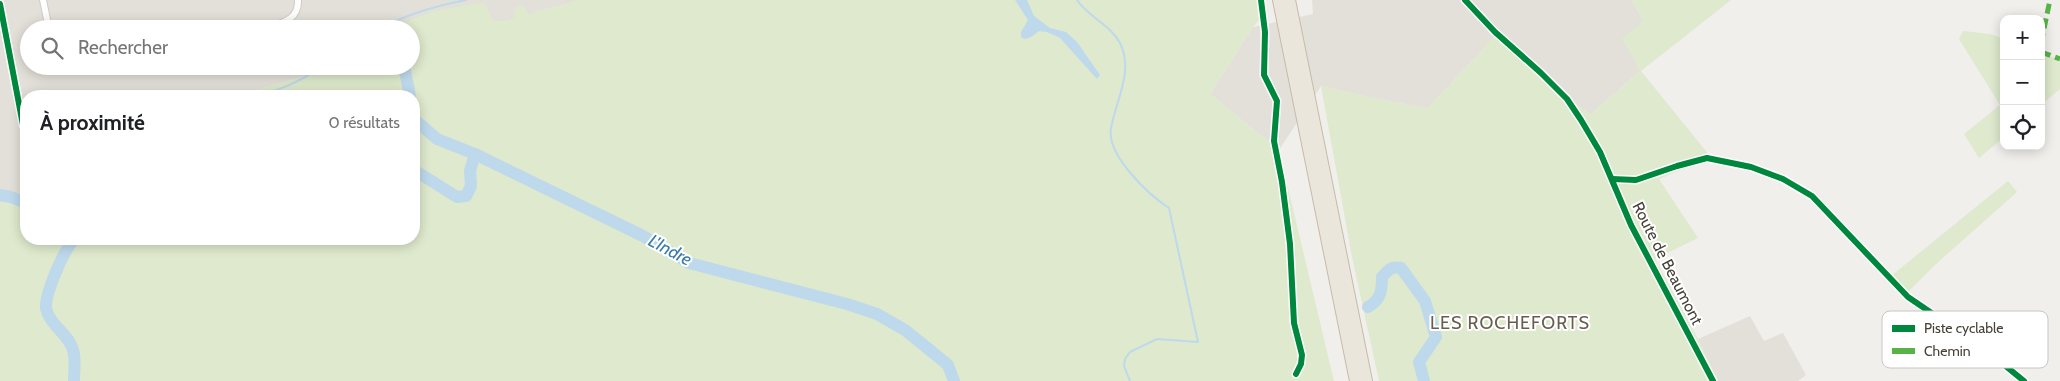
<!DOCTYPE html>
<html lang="fr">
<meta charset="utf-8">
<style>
body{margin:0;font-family:Cabin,sans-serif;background:#f6f6f6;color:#202124}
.controls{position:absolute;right:15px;top:15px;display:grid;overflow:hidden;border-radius:10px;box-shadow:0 2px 12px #0003}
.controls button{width:45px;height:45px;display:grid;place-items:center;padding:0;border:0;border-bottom:1px solid #e0e0e0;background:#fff;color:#202124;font:25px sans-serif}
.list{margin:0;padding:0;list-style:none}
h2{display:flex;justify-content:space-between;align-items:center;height:65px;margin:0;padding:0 20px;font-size:21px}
h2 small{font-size:16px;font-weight:400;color:#757577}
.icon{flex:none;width:28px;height:28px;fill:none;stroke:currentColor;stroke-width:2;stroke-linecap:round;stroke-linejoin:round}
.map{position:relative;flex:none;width:2060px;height:381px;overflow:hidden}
.search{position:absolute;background:#fff;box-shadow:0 2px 12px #0003;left:20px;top:20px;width:400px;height:55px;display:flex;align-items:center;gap:12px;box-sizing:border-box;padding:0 18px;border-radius:28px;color:#757577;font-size:19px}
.panel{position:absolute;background:#fff;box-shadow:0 2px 12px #0003;left:20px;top:90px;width:400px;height:155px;border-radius:20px}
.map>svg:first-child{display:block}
.residential{fill:#e3e0d9}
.green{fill:#dee9cd}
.water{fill:#bed9eb}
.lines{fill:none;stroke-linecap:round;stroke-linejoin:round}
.stream{stroke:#bed9eb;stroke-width:2}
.river{stroke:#bed9eb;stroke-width:12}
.street-casing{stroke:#ceccc8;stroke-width:8}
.highway-casing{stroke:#c6bba8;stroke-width:14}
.street{stroke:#fdfdfc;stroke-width:6}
.highway{stroke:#ebe6db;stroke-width:12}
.quiet{stroke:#57b346;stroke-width:5;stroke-dasharray:10 5;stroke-linecap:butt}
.cycleway-casing{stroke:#fff;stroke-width:9}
.cycleway{stroke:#00873e;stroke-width:6}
.labels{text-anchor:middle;stroke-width:4;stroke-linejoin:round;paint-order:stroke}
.street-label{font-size:16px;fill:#464037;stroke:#fff}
.water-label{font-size:18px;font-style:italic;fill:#387aab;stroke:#fff}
.neighbourhood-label{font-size:18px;letter-spacing:1px;fill:#685e4f;stroke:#fff}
.key{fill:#fff;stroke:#c8c6c3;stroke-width:1}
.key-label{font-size:14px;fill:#464037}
</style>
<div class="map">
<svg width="2060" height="381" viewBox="0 0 2060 381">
<rect width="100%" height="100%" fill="#f0efeb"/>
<g class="residential">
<polygon points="0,0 580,0 411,47 411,29 29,29 29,66 341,66 235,96 26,96 26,191 0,204"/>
<polygon points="1312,0 1632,0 1643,21 1640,71 1590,115 1538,74 1495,36 1428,108 1387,101 1321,86 1279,150 1210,94 1253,27 1313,14"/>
<polygon points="1750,316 1764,341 1783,333 1806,375 1798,381 1718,381 1698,339"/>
</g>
<g class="green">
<polygon points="580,0 1257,0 1259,20 1253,27 1210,94 1279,150 1334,381 0,381 0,204 26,191 26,239 414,239 414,96 235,96 341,66 411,66 411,29 387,29 434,11 484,2 493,21 504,21 514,18 515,8 520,5 525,7 528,14"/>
<polygon points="1632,0 1731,0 1641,71 1710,156 1698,163 1659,179 1698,238 1655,259 1698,339 1718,381 1379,381 1352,257 1321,86 1387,101 1428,108 1495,36 1538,74 1590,115 1640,71 1622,39 1643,21"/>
<polygon points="1963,31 1990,34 2004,39 2004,137 1979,158 1964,134 2000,105 1959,39"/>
<polygon points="2041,53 2060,60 2060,89 2041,105"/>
<polygon points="2008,181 2017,192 1936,264 1908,292 1891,276"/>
</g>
<polygon class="water" points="1015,0 1027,0 1034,16 1050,28 1066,32 1077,42 1100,75 1097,79 1060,38 1047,32 1039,31 1031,37 1025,39 1021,37 1021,32 1028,20"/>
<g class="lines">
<g class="stream">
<path d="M1077,0C1088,17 1110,24 1120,43C1134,71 1116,100 1111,128C1106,155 1149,195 1169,208L1198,342L1157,339L1130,352L1125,359L1124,366L1130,381"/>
<path d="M379,29C407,14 435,6 466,0"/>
<path d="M260,96C280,89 304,81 320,66"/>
</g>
<g class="river">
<polyline points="404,66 410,96"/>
<polyline points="414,119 437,139 475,154 643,236 689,263 847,304 877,314 905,330 931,351 948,365 954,381"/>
<polyline points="414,170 457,197 466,196 471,186 470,171 475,154"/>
<polyline points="0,195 11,197 26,203"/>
<path d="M1368,307C1381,300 1382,290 1382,277C1388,270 1391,266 1401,268L1425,301L1436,337L1419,362L1424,381"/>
<path d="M74,381C74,371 76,359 73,350C69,334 49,325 46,308C45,294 64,248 75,239"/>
</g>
<g class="street-casing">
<g id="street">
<polyline points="43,0 49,29"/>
<polyline points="1261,0 1265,32 1264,75 1277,101 1274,141 1282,182 1290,244 1294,323 1302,355 1301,364 1296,374"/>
<polyline points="1465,0 1495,32 1541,73 1567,99 1581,120 1600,152 1631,225 1713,381"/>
<polyline points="0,4 23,125 26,124"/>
<path d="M264,29C280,23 299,21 298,0"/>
<polyline points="1612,179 1636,180 1677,166 1707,158 1751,167 1783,179 1812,196 1908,297 1986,350 2024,381"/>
</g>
</g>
<g class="highway-casing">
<g id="highway">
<polyline points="1279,0 1356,381"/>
<polyline points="1289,0 1366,381"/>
</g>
</g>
<use href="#street" class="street"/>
<use href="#highway" class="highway"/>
<g class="quiet">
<polyline points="2041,43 2050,0"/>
<polyline points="2041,52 2060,59"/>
</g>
<g class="cycleway-casing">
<g id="cycleway">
<polyline points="1261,0 1265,32 1264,75 1277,101 1274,141 1282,182 1290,244 1294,323 1302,355 1301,364 1296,374"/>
<polyline points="1465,0 1495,32 1541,73 1567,99 1581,120 1600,152 1631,225 1713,381"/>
<polyline points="0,4 23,125 26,124"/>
<polyline points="1612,179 1636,180 1677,166 1707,158 1751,167 1783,179 1812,196 1908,297 1986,350 2024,381"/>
</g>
</g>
<use href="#cycleway" class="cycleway"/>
</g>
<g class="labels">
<g class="street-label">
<text transform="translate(1668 263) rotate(63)" y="6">Route de Beaumont</text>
</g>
<g class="water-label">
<text transform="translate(670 250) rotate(28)" y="6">L'Indre</text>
</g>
<g class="neighbourhood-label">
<text x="1510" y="329">LES ROCHEFORTS</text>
</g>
</g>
<rect x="1882" y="311" width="166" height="57" rx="8" class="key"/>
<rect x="1892" y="325" width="23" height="7" fill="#00873e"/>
<rect x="1892" y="348" width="23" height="6" fill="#57b346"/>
<g class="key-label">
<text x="1924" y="333">Piste cyclable</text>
<text x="1924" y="356">Chemin</text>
</g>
</svg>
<div class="controls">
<button>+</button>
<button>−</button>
<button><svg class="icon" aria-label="locate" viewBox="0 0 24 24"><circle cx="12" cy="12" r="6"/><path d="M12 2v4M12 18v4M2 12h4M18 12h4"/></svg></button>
</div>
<div class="search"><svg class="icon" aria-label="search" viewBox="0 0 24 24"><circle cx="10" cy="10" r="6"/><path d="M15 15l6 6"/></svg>Rechercher</div>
<section class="panel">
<h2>À proximité<small>0 résultats</small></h2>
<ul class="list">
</ul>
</section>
</div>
